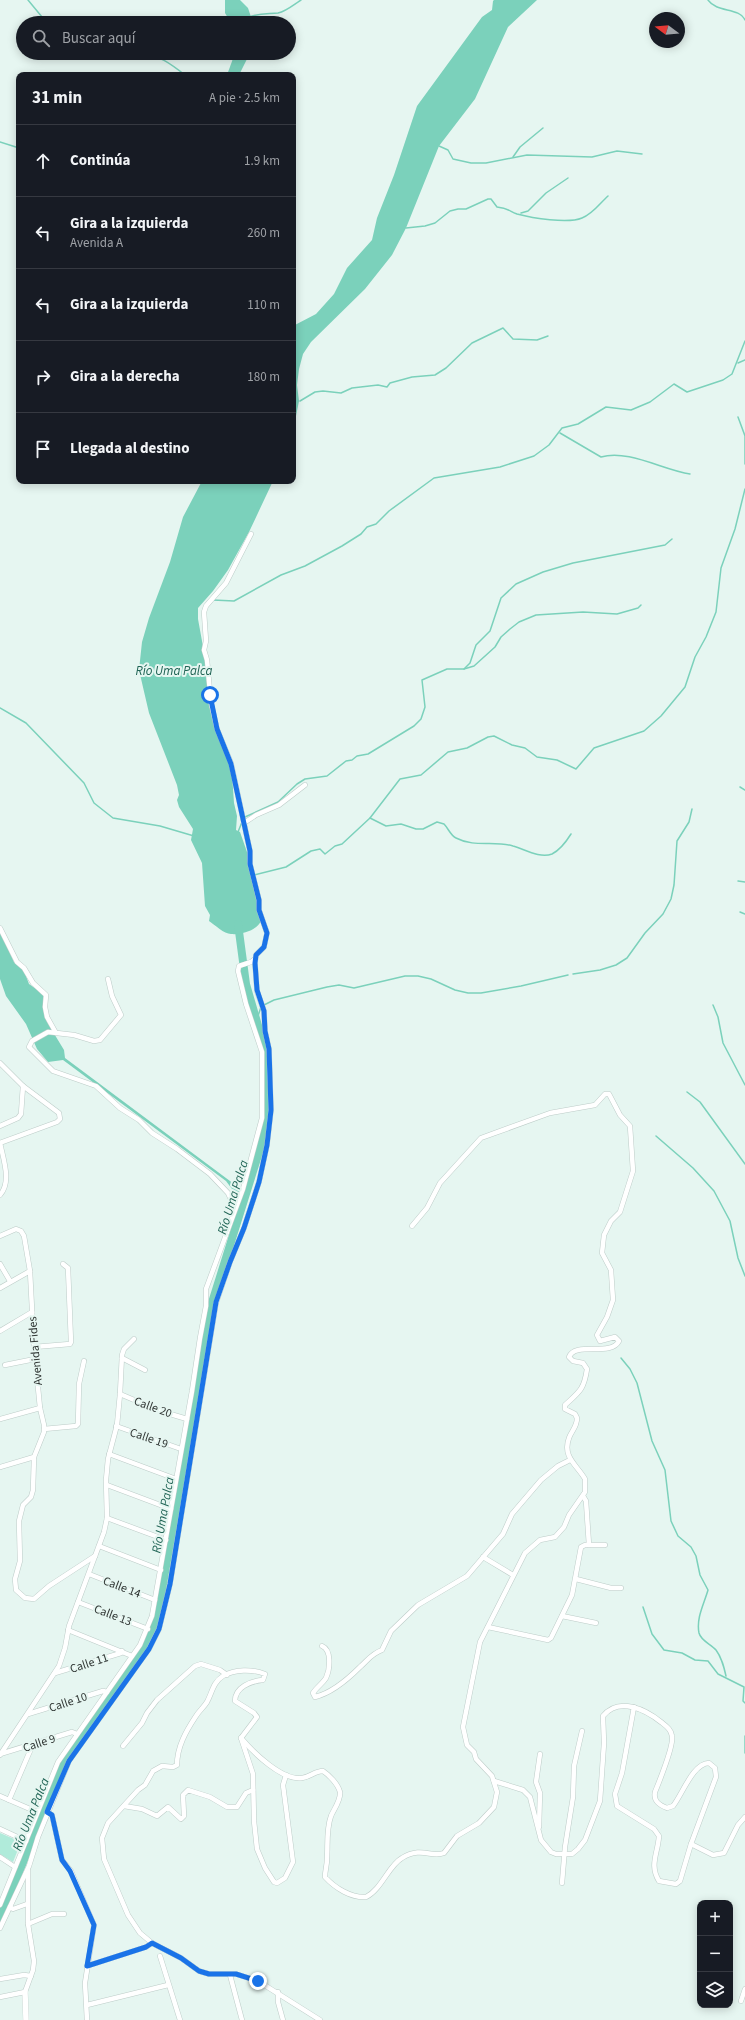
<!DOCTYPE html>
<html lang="es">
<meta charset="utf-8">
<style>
body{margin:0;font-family:"Source Sans 3",sans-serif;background:#242831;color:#f1f3f6}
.controls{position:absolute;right:12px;bottom:12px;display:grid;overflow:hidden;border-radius:8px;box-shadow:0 2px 10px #0003}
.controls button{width:36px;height:36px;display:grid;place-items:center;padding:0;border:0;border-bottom:1px solid #363941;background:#171b24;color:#f1f3f6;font:20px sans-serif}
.compass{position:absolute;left:649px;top:12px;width:36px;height:36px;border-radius:50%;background:#171b24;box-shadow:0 2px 10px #0003;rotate:286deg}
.stop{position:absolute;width:12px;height:12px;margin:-9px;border:3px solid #1a73e8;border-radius:50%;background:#fff}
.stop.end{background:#1a73e8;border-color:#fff;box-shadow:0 1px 4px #0008}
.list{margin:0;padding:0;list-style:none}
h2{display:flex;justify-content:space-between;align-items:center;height:52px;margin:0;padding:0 16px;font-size:17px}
h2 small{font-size:13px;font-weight:400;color:#9ea1a6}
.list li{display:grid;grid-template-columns:26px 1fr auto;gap:12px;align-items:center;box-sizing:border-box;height:72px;padding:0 16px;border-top:1px solid #363941}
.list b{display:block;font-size:15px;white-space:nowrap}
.list p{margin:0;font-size:13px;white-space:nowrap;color:#9ea1a6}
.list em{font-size:13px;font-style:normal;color:#9ea1a6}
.icon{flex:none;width:22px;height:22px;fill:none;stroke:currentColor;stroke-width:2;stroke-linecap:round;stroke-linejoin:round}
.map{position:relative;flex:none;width:745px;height:2020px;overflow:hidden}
.search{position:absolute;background:#171b24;box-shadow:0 2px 10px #0003;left:16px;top:16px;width:280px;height:44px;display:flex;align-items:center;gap:10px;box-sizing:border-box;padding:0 14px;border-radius:22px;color:#9ea1a6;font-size:15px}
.panel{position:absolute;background:#171b24;box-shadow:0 2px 10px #0003;left:16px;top:72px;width:280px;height:412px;border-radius:8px}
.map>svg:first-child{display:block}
.green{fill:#b0ebda}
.water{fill:#7bd1bb}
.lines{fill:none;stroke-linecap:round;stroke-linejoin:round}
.stream{stroke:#7bd1bb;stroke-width:1.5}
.river{stroke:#7bd1bb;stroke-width:8}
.minor-casing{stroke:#bdccc8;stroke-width:5.5}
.major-casing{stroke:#bdccc8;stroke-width:6}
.minor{stroke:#fff;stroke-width:4.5}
.major{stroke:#fff;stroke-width:5.5}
.route{stroke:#1a73e8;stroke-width:5}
.labels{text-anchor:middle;stroke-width:4;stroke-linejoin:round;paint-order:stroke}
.street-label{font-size:12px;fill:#313735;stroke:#e6f6f1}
.water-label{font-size:13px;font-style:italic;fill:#206455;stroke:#e6f6f1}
</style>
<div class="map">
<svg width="745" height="2020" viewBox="0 0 745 2020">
<rect width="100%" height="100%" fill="#e6f6f1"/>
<polygon class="green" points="0,1833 21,1842 13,1862 0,1854"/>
<g class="water">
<polygon points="225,0 240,0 248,8 253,23 231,23 225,13"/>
<polygon points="494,0 537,0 508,27 475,99 439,146 406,228 392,255 365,289 311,342 303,354 299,369 297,385 299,401 293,431 293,326 316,314 334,294 347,268 372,240 377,218 394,175 417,106 482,17 492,10 493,1"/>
<polygon points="235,53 250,53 239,75 227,75"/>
<path d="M202,481H273L249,532L228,570L213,591L198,608V619L206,663L209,702L232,774L234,803L237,816L236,830L240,832L247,852V859L261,921C256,931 241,935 231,934C224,934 215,925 209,921L210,915L205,906L202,863L191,840L193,829L179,807L177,800L179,795L177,785L149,713L139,670L142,642L149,618L170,562L183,517Z"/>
<polygon points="0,932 14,962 24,971 29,984 42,993 45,997 44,1013 47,1022 64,1050 65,1058 234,1184 240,1192 239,1195 235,1193 226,1181 63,1060 48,1062 37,1049 26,1024 6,996 0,979"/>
</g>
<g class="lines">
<g class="stream">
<polyline points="28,0 47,23"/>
<path d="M708,0C717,13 739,7 745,20"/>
<path d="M249,17C259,13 268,14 278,13C287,11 293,5 301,0"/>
<path d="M141,53C159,55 171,64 185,75"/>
<polyline points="0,142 19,148"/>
<polyline points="439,146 448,150 453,159 471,163 486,163 527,155 592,157 617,151 642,154"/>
<polyline points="513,157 520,147 543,128"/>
<polyline points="521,213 528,211 546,193 568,178"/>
<path d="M406,228L425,226L435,223L450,211L458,209H466L488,199H491L497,207C508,208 509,211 517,214C532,218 568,224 582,218C593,214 600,203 608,196"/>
<polyline points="738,363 745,360"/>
<polyline points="300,401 315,392 323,391 341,393 352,388 378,385 387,387 390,383 412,377 435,375 446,368 472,343 503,328 513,339 537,340 548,336"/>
<polyline points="738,417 745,436 745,464"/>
<path d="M560,433L601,457C628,449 663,470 690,474"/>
<polyline points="213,600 234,601 281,575 305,566 342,546 361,534 367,527 376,524 389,511 434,478 500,467 534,456 549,445 562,428 578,424 606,407 631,410 650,402 674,384 687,392 723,380 732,374 745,341"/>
<polyline points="464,669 470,663 476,645 490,631 501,598 516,584 543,572 573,563 665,545 672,539"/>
<polyline points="0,708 26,723 84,783 94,803 113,818 160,826 194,836"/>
<polyline points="740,787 745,790"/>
<polyline points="245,817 278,802 297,784 305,779 327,776 346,761 352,760 357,756 368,754 414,726 421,719 425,707 422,680 447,669 464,669 474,666 495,647 501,637 510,629 519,622 536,615 583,612 617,614 638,608 641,605"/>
<path d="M370,818L386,826L401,824L416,829H423L437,822L444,824C448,828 451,836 456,838C475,848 494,840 513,846C524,849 540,859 552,854C560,850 566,842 571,834"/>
<polyline points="238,832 242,822"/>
<polyline points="254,875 286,867 311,851 320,849 325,854 335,846 342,844 370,818 400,779 421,775 448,752 467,748 488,737 494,736 512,745 525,748 537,757 557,760 576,769 594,748 644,731 661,716 685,687 695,657 706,637 716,612 721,568 735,529 745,489"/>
<polyline points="738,881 745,882"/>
<polyline points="740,912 745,914"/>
<polyline points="573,974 600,970 616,965 627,958 645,933 663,914 671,899 674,885 677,841 689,822 692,809"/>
<polyline points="264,1005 274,1000 327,987 339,985 354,988 405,976 418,976 431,979 455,990 468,993 481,993 521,986 568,975"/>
<polyline points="713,1005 718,1017 723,1043 745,1085"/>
<polyline points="257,1019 261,1007"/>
<polyline points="687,1092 700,1102 745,1164"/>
<polyline points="656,1136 693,1168 714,1191 730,1221 738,1258 745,1276"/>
<polyline points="241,1197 244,1203"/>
<path d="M621,1358L630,1369L637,1383L652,1441L665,1470L671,1521L678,1536L691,1547L696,1556L700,1575L708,1590C704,1604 696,1618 699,1633C701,1641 711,1644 716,1650C722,1658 724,1667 726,1676"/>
<polyline points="643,1607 652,1634 664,1650 682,1653 695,1660 708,1661 718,1674 744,1687 743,1701 745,1703"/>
<polyline points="745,1736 745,1753"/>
</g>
<polyline class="river" points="0,1919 62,1766 144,1649 157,1619 210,1309 260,1149 266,1119 266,1053 246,984 238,924"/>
<g class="minor-casing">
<g id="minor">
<polyline points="244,823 256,815 279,805 305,785"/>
<polyline points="0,928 17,962 24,968 33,983 46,995 45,1007 47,1017 56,1033"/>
<polyline points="108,979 112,996 121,1015 100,1040 94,1041 74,1035 48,1032 32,1041 29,1047 53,1071 96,1086 120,1108 139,1120 152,1133 177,1149 210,1174 228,1193 235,1208"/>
<polyline points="0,1063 23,1086 21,1114 18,1118 0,1126"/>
<polyline points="0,1143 57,1122 60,1119 59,1113 23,1086"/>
<path d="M0,1143C3,1158 12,1182 0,1195"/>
<polyline points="0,1236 16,1229 21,1231 24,1236 30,1271 34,1347 40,1408 44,1425 44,1432 34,1457 0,1467"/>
<polyline points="0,1264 10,1281"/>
<polyline points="0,1288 30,1271"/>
<polyline points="0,1331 32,1312"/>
<polyline points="34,1347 70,1344 71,1342 68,1268 63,1264"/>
<polyline points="122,1358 145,1370"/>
<polyline points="5,1365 35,1359"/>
<polyline points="120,1394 160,1411 187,1419"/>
<polyline points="0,1419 40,1408"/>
<polyline points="116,1426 181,1449"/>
<polyline points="44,1429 76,1426 78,1424 79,1384 84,1361"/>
<polyline points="109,1454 176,1479"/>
<polyline points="34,1457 33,1490 31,1497 23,1505 19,1521 20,1561 15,1579 16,1590 25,1598 34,1599 49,1586 95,1556"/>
<polyline points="107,1485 171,1509"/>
<polyline points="583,1496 586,1501 589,1545"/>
<polyline points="107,1518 166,1540"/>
<polyline points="99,1546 161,1570"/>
<polyline points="483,1557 513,1575"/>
<polyline points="89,1574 155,1600"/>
<polyline points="576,1579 611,1588 621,1588"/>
<polyline points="78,1602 148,1629"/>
<polyline points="562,1616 596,1623"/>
<polyline points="488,1627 548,1640 551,1638 572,1595 581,1547 585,1545 605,1545"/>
<polyline points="68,1630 132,1656"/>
<path d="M322,1646C332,1650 330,1669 326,1678C322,1684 316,1688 313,1693L315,1697C332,1693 348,1679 360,1667C368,1660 371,1654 382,1650L391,1631L418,1605L467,1576L503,1534L512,1514L541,1480L558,1466L570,1460"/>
<polyline points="55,1673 121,1653 122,1651"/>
<path d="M634,1707L622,1773L615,1794L617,1806L654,1829L659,1836C658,1853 649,1865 659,1881L676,1884L680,1881L691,1844"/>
<polyline points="28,1714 103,1691 107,1692"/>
<polyline points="241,1738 253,1774 254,1821 257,1849 265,1868 274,1882 277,1883 285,1878 293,1862 283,1785 286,1775"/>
<polyline points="123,1746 142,1723 147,1713 157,1700 195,1666 201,1664 220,1670 227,1675"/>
<polyline points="0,1754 72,1732 77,1734"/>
<polyline points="0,1755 59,1666 65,1648 69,1626 104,1532 107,1518 106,1480 108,1459 117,1425 120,1394 122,1355 124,1349 134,1339"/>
<path d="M494,1781L523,1790L530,1797L541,1840L551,1852L556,1854H572L578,1849L585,1840L600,1801L604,1743L603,1716C619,1696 646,1710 661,1722C666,1726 671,1729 672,1736C674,1746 659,1782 655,1792C653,1801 659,1805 667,1808L673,1806C682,1795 693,1763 709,1763L715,1768L716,1777L691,1844L713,1855L724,1853L738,1825L745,1817"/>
<polyline points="0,1796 37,1812"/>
<polyline points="9,1800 30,1751 29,1746"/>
<polyline points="124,1806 142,1809 157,1816 168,1807 181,1819 184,1816 183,1795 188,1790 210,1797 227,1807 237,1807 246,1793 253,1790"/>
<polyline points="47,1812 52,1815 62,1860 71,1871 94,1925 85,1983 87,2020"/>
<polyline points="539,1827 540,1793 536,1782 540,1754"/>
<polyline points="0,1829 26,1841"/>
<polyline points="0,1857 15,1867"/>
<polyline points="562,1883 565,1847 573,1797 574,1766 582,1731"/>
<polyline points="0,1905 58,1762 140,1645 152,1616 192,1391 200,1338 206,1306 206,1289 243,1189 262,1118 262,1052 246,1004 238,971 239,966 251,962 255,959"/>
<polyline points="10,1907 13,1909 27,1904"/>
<polyline points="28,1924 52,1914 64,1914"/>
<polyline points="0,1928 29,1866 38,1837 69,1761 149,1649 159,1629 170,1584 216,1303 230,1262 244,1228 259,1182 267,1145 271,1110 269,1049 265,1031 264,1011 257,991 255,963 256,955 264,947 267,933 259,910 259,900 250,864 250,851 231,763 217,729 211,703 207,660 204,650 206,641 204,612 206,606 226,583 251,534"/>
<polyline points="160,1956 180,2020"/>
<polyline points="87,1966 146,1947 152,1943"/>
<polyline points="230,1975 242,2020"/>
<polyline points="0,1979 24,1975 31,1976"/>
<polyline points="278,1992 278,2002 283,2020"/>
<polyline points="0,1997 25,1992 33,1970 34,1961 28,1924 28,1869"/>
<polyline points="741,2001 745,1989"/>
<polyline points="87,2005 168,1985"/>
<path d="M320,2020L258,1981L236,1974H209L199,1971L181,1958L152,1943L140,1933L128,1915L104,1859L102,1838L108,1823L138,1790L145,1785L153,1771L162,1766L173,1767L177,1765C177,1747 186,1731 196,1716C199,1711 204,1707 207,1702C212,1693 213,1682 223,1676C235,1669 252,1669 265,1674L263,1680C251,1681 235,1687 235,1701L254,1713L257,1717L241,1738C253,1752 282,1781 302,1778C310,1777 315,1771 323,1771C329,1775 338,1784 340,1792C341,1800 334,1809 331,1816C326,1830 328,1844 327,1859C327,1865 325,1871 325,1877C335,1888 351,1898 366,1897C381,1890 389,1865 402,1858C422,1846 431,1858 444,1853L457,1836L479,1823L494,1807L497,1792L492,1776L476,1759L474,1752L467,1745L463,1727L480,1642L525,1553L540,1540L555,1537L564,1527L569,1515L585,1492V1479C577,1465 562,1457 569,1438C572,1430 577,1427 577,1418L575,1414L565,1409V1405C579,1392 584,1390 587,1369L583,1363L573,1361L569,1357C575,1341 611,1357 619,1341L615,1337L600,1341L597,1335L607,1317L613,1300L611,1270L602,1253L604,1235L611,1221L620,1212L633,1171L630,1126L620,1115L609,1094H605L595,1105L550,1113L481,1138L440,1183L427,1208L412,1226"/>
</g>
</g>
<g class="major-casing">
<polyline id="major" points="25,1992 26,2020"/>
</g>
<use href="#minor" class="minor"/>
<use href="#major" class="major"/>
</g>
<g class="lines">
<polyline class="route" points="210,695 217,729 231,764 250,851 250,864 259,900 259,910 267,933 264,947 256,955 255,963 257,990 264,1011 265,1031 269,1049 271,1110 267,1145 259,1182 244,1228 230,1262 216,1302 170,1584 159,1629 149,1649 69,1761 47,1812 52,1815 62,1860 70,1871 94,1925 87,1966 146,1947 152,1943 181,1958 199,1971 209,1974 236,1974 258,1981"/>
</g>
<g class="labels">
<g class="street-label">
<text transform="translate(35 1351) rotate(-95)" y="4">Avenida Fides</text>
<text transform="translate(153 1407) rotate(20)" y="4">Calle 20</text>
<text transform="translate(149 1438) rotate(19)" y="4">Calle 19</text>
<text transform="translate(122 1587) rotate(21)" y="4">Calle 14</text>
<text transform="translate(113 1615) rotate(21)" y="4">Calle 13</text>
<text transform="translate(89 1663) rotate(-18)" y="4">Calle 11</text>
<text transform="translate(68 1702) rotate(-18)" y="4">Calle 10</text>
<text transform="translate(39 1743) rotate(-18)" y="4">Calle 9</text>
</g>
<g class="water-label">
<text x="174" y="675">Río Uma Palca</text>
<text transform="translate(232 1197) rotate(-73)" y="5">Río Uma Palca</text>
<text transform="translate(162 1515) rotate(-80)" y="5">Río Uma Palca</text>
<text transform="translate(30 1814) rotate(-68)" y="5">Río Uma Palca</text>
</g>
</g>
</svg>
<div class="controls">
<button>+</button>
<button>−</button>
<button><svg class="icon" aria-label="layers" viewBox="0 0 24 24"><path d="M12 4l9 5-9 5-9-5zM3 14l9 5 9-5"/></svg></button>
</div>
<svg class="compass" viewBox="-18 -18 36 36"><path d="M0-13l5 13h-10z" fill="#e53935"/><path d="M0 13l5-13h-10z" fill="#9ea1a6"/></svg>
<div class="stop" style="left:210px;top:695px"></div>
<div class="stop end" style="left:258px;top:1981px"></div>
<div class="search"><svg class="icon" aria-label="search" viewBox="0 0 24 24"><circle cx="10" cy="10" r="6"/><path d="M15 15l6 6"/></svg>Buscar aquí</div>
<section class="panel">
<h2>31 min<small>A pie · 2.5 km</small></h2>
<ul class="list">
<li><svg class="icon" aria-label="ahead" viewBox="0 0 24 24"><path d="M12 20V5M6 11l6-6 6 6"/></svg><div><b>Continúa</b></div><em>1.9 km</em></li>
<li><svg class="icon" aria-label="left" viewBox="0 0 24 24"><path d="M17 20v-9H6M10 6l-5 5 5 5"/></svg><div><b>Gira a la izquierda</b><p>Avenida A</p></div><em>260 m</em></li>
<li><svg class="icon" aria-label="left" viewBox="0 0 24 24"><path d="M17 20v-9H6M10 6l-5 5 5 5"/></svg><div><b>Gira a la izquierda</b></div><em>110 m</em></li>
<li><svg class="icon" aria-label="right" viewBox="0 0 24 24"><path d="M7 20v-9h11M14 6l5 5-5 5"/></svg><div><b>Gira a la derecha</b></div><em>180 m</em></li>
<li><svg class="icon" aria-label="arrive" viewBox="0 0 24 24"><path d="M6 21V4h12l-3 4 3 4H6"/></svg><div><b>Llegada al destino</b></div></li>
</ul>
</section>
</div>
